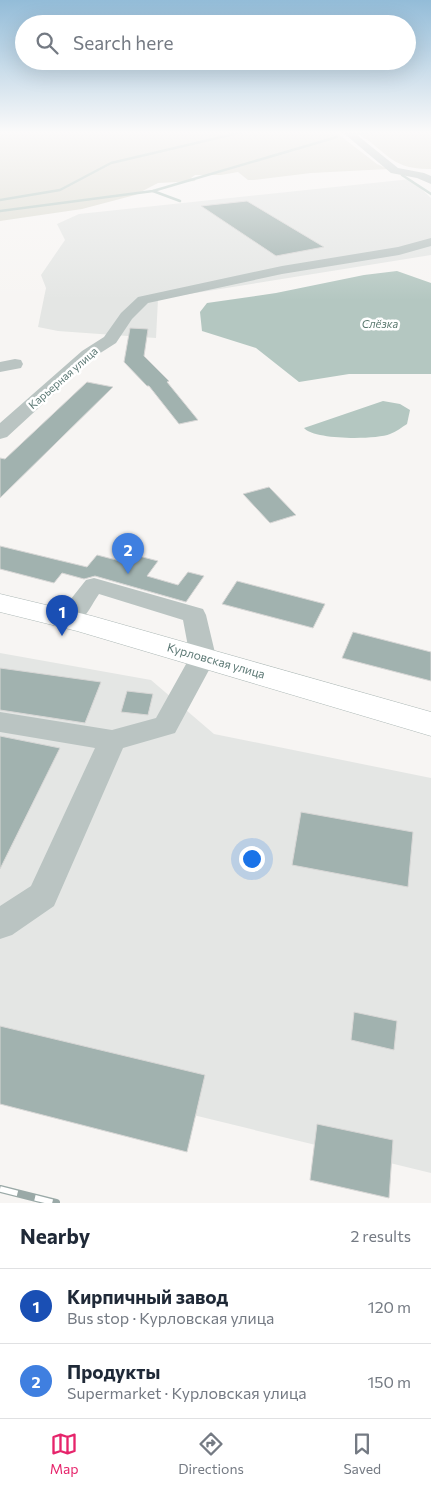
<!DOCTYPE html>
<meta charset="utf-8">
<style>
body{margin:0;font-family:Commissioner,sans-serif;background:#f2f2f3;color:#1f2937}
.you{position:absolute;left:251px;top:858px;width:18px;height:18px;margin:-12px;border:4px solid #fff;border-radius:50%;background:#1a73e8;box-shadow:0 0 0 8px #1a73e833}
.badge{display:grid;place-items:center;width:32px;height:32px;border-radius:50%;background:#e6246b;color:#fff;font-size:16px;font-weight:700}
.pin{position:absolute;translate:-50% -41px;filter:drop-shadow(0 1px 2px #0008)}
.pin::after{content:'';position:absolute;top:26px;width:18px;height:15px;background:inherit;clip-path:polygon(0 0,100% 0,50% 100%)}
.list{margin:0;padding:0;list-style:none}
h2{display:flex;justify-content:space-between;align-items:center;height:65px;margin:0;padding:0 20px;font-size:21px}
h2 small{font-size:16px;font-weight:400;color:#747a83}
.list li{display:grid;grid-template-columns:32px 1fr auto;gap:15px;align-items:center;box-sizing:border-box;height:75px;padding:0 20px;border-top:1px solid #e0e1e3}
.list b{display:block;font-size:19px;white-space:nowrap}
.list p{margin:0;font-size:16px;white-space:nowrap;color:#747a83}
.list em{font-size:16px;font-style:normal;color:#747a83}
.icon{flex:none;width:28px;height:28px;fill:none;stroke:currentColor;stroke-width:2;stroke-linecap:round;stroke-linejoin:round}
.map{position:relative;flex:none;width:431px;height:1203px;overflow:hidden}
.search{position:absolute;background:#fff;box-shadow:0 5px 20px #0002;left:15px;right:15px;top:15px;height:55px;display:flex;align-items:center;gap:12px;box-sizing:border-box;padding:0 18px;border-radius:28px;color:#747a83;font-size:19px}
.sheet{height:215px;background:#fff}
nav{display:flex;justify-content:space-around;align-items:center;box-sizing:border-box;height:70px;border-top:1px solid #e0e1e3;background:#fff;font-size:14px;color:#747a83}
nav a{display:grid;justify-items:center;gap:2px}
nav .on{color:#e6246b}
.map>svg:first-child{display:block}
.built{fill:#e4e6e4}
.green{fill:#dcdcd2}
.water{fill:#b4c7c1}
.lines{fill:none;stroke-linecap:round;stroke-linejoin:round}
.stream{stroke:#b4c7c1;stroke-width:2.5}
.building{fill:#a1b2af;stroke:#d8d7d6}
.major-casing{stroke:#aeb9b7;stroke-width:1}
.minor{fill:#bac4c2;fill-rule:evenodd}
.major{fill:#fff;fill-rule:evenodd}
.rail-casing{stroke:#9aa9a7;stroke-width:8}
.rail{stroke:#fff;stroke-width:5.5;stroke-dasharray:18;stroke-linecap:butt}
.labels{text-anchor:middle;stroke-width:5;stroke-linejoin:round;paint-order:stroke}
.far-water-label{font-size:11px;font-style:italic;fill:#5c7a70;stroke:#fff}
.far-street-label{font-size:11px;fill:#5d7975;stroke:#fff}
.street-label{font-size:12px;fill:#5d7975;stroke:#fff}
</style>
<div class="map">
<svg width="431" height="1203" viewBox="0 0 431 1203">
<rect width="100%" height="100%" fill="#f7f5f3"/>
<g class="built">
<polygon points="411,179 431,198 431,255 158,299 156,338 58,331 38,327 46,288 41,275 65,240 57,224 79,214"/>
<polygon points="0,653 151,680 214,734 431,778 431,1173 0,1068"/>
</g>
<g class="green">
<polygon points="0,131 334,131 377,164 388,169 311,173 253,180 248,180 238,172 221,175 195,175 191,178 196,181 158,183 135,195 82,209 0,221"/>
<path d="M353,131H431V169C388,170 386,148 353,131Z"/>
</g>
<g class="water">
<polygon points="397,271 431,283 431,374 349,374 299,382 256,348 202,331 200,312 207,303 276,293 364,275"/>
<path d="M383,401L400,404L410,410L407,424C402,427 396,432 390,434C375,440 314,440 304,428Z"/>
</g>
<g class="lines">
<g class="stream">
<polyline points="353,135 377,131"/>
<polyline points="402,175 431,194"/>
<polyline points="153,191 180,201"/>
<polyline points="0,200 60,190 111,163 247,131"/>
<polyline points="0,211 153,191 337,137"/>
</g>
</g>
<g class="building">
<polygon points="247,201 324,247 276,256 201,206"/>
<polygon points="130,328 148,329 144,356 169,381 167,382 198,420 179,424 149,386 147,386 124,362"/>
<polygon points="87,382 113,387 0,498 0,458 5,459"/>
<polygon points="269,487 296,515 270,523 243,494"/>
<polygon points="0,546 87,567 97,555 128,563 135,555 158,561 147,576 178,585 188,572 204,576 186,602 95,576 84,579 62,573 54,583 0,569"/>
<polygon points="237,581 325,604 313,628 222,604"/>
<polygon points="353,632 431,652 431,681 342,658"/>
<polygon points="0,668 101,682 85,723 0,710"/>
<polygon points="127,691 153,694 148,715 121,712"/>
<polygon points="0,736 60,748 0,869"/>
<polygon points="301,812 413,832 408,887 292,865"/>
<polygon points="354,1012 397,1021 394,1050 351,1040"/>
<polygon points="0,1026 205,1075 187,1152 0,1104"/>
<polygon points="317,1124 393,1140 389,1198 310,1180"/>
</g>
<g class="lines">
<g class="major-casing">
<polygon id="major" points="0,594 92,616 431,712 431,736 77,631 0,612"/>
</g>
<g class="minor">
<polygon points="341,131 352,131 398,168 424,173 431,176 431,184 417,178 391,173"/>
<polygon points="431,238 431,246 399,255 282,274 148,303 132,319 116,343 94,357 7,437 0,439 0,423 82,351 104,337 121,313 138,297 282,266 398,247"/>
<polygon points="15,359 21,360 23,364 21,368 0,372 0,362"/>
<path d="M94,578L203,609L206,615L216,657L175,733L123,748L54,906L12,935L0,939V906L31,886L95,748L0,732V712L112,730L156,718L190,657L183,620L99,594C88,610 81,631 59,626L56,620L59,614L86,580Z"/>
</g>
<use href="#major" class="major"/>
<g class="rail-casing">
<polyline id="rail" points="0,1189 56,1203"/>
</g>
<use href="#rail" class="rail"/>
</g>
<linearGradient id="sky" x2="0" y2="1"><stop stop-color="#93bcd8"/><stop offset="0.44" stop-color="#fbfafa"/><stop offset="1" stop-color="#fbfafa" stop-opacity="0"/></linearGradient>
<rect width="431" height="300" fill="url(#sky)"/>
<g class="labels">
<g class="far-water-label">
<text x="380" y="328">Слёзка</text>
</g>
<g class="far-street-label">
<text transform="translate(63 378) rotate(-41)" y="4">Карьерная улица</text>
</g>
<g class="street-label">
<text transform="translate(216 661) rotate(16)" y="4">Курловская улица</text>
</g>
</g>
</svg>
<div class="you"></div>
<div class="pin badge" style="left:62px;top:636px;background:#1a4fb4">1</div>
<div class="pin badge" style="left:128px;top:574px;background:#3f7fe0">2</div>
<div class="search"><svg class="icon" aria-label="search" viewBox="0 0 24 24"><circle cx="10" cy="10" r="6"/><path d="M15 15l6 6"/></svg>Search here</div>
</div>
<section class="sheet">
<h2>Nearby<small>2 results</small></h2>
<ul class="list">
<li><span class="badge" style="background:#1a4fb4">1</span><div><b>Кирпичный завод</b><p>Bus stop · Курловская улица</p></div><em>120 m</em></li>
<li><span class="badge" style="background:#3f7fe0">2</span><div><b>Продукты</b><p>Supermarket · Курловская улица</p></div><em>150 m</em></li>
</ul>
</section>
<nav>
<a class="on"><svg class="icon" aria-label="map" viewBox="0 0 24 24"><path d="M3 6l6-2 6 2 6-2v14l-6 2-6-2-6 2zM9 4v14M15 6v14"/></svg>Map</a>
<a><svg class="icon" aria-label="directions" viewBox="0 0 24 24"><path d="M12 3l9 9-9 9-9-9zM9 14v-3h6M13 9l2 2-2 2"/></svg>Directions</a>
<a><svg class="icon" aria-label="saved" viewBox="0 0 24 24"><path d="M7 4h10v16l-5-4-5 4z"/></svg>Saved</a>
</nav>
